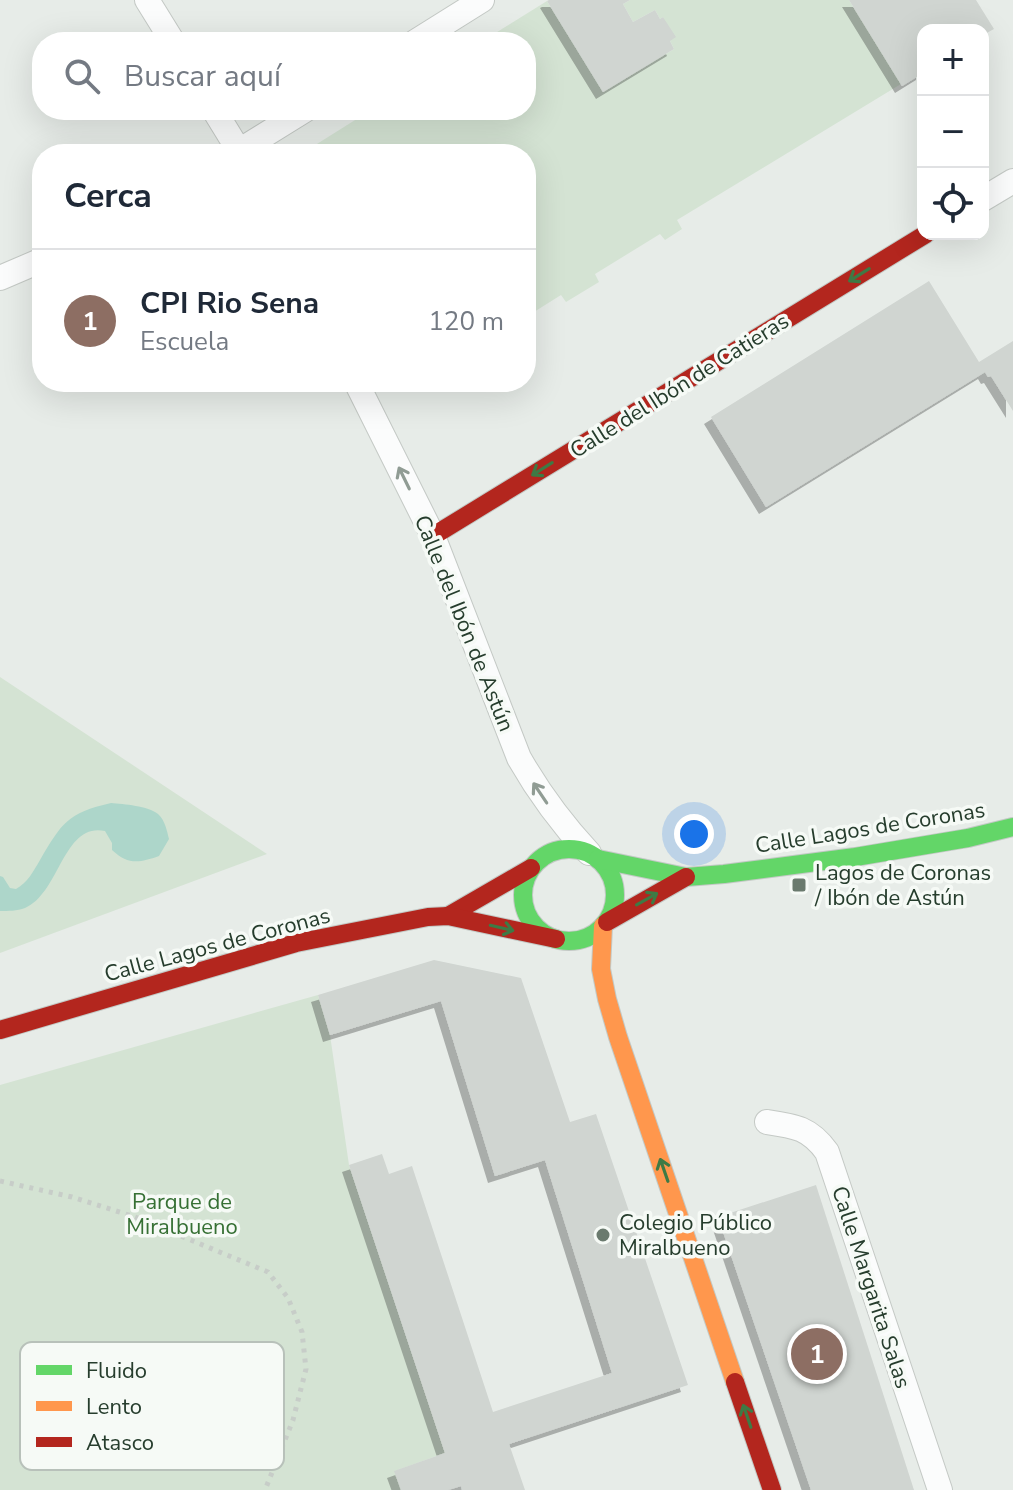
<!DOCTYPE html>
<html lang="es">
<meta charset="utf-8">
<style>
body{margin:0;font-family:"Nunito Sans",sans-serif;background:#f2f2f3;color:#1f2937}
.controls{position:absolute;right:24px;top:24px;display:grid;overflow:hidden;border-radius:16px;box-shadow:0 8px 32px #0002}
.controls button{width:72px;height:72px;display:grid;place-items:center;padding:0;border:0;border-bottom:2px solid #e0e1e3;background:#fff;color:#1f2937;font:40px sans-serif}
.you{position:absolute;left:694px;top:834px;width:28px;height:28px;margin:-20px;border:6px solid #fff;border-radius:50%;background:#1a73e8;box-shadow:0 0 0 12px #1a73e833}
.badge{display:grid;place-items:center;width:52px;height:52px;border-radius:50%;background:#6a7a6e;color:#fff;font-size:26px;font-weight:700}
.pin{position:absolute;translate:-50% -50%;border:4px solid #fff;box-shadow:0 2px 8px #0006}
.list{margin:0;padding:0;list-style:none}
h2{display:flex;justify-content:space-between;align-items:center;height:104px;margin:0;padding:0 32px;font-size:34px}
h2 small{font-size:26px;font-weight:400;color:#747a83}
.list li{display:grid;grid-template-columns:52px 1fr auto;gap:24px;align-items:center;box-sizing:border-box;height:144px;padding:0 32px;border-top:2px solid #e0e1e3}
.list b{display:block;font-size:30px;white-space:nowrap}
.list p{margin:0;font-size:26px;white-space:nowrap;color:#747a83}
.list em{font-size:26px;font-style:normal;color:#747a83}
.icon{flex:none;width:44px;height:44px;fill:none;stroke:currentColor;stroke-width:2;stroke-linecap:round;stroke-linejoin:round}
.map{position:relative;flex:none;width:1013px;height:1490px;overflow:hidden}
.search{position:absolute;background:#fff;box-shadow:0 8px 32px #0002;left:32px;top:32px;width:504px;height:88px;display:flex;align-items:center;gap:20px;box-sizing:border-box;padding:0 28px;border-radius:32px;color:#747a83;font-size:30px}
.panel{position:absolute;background:#fff;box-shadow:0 8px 32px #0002;left:32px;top:144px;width:504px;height:248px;border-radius:32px}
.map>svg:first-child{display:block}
.green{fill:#d4e3d3}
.water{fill:#add6ca}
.building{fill:#d0d5d1;filter:url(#shadow)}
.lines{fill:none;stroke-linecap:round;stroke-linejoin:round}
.street-casing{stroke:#c4c9c5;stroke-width:26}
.fast-casing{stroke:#c3c9c5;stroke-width:20}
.slow-casing{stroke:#c3c9c5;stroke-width:20}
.jam-casing{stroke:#c3c9c5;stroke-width:20}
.path{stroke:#c7cdc8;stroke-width:5;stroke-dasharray:4 6;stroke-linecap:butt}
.street{stroke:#fbfcfc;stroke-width:24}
.fast{stroke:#63d668;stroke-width:18}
.slow{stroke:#ff974d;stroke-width:18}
.jam{stroke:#b3261e;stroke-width:18}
.oneway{stroke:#3e7a45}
.oneway2{stroke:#909c94}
.poi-dot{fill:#6a7a6e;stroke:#f6faf6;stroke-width:3}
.labels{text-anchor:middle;stroke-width:7;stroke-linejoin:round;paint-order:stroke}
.street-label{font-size:22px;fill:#263d2d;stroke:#f6faf6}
.poi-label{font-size:22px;fill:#263d2d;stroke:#f6faf6;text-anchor:start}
.park-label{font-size:22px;fill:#367034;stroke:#f6faf6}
.key{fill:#f6faf6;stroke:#b8c1ba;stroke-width:2}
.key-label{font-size:22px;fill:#263d2d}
</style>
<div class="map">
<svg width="1013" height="1490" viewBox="0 0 1013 1490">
<defs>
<filter id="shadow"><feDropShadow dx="-7" dy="7" stdDeviation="0" flood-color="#0004"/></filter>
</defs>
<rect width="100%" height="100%" fill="#e7ece8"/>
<g class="green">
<polygon points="630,0 849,0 901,84 677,220 682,229 665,240 660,234 595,274 599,282 566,302 561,295 526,317 526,154 301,154 371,110 526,110 526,42 481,42 547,1 603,92 674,49 670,41 663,17 660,19 655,10 633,22 623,4"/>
<polygon points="0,677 267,854 0,953"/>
<polygon points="318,995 330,1035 349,1165 445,1453 395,1471 401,1490 0,1490 0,1085"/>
</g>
<path class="water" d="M111,803C124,804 148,806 158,814C165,820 167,831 169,839L159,856C139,863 128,865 112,850V843L105,831C63,822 60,893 25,908C17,911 8,911 0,911V876L3,877L10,888L16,889C28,882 33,872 40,860C62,823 67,813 111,803Z"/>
<g class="building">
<polygon points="549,0 630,0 623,4 633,22 655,10 660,19 663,17 676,37 670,41 674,49 603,92 547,1"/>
<polygon points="849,0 976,0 994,29 983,35 983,30 923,30 923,73 902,86"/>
<polygon points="929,281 979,362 1013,341 1013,411 991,376 988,377 985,372 766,507 711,417"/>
<polygon points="434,960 521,978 570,1122 596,1114 688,1385 509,1444 525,1490 462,1490 461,1486 448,1490 401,1490 394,1471 445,1453 349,1165 382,1154 389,1174 412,1166 493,1412 612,1373 545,1160 495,1176 441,1001 330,1035 318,995"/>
<polygon points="816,1185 914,1490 811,1490 718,1217"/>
</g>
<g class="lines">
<g class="street-casing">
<g id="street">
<polyline points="147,0 173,42"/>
<polyline points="415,42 482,0"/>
<polyline points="214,110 241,154"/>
<polyline points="234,154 305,110"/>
<polyline points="983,199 1013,181"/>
<polyline points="0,278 42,260"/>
<path d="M356,382L433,536L519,758C539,793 562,824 589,853"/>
<path d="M767,1122C795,1126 810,1128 827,1152L940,1490"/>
</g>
</g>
<g class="fast-casing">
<g id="fast">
<circle cx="569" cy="895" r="46"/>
<polyline points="598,859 686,877 724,874 855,857 968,838 1013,827"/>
</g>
</g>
<g class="slow-casing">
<polyline id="slow" points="603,926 601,969 607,999 618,1037 735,1382"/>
</g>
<g class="jam-casing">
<g id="jam">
<polyline points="433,536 926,234"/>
<polyline points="448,916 531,868"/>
<polyline points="607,922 686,877"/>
<polyline points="0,1030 296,943 428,917 448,916 556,939"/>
<polyline points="735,1382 772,1490"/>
</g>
</g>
<polyline class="path" points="0,1181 72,1197 135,1217 268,1272 288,1298 302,1332 306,1369 293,1420 265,1490"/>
<use href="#street" class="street"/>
<use href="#fast" class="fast"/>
<use href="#slow" class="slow"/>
<use href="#jam" class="jam"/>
</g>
<defs><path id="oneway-shaft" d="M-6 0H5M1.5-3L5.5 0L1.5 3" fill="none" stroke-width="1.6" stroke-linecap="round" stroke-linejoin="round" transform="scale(2)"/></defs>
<g class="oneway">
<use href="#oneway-shaft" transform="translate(859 275) rotate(148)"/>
<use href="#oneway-shaft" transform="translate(542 469) rotate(148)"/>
<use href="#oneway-shaft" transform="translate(647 899) rotate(-29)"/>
<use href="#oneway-shaft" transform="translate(502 928) rotate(13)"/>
<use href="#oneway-shaft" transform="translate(664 1170) rotate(-109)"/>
<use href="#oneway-shaft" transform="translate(747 1416) rotate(-109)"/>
</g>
<g class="oneway2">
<use href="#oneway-shaft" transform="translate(404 478) rotate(-116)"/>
<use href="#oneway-shaft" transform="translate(540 793) rotate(-124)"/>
</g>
<g class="poi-dot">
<rect x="791" y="877" width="16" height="16" rx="4"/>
<circle cx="603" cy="1235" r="8"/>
</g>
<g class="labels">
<g class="street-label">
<text transform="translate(679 385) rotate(-32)" y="8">Calle del Ibón de Catieras</text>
<text transform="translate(465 623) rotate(68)" y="8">Calle del Ibón de Astún</text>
<text transform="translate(870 827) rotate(-9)" y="8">Calle Lagos de Coronas</text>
<text transform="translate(217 944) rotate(-15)" y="8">Calle Lagos de Coronas</text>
<text transform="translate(872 1287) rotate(72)" y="8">Calle Margarita Salas</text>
</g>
<g class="poi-label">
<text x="815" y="880">Lagos de Coronas<tspan x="815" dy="25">/ Ibón de Astún</tspan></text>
<text x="619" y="1230">Colegio Público<tspan x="619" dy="25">Miralbueno</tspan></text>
</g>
<g class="park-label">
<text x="182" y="1209">Parque de<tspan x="182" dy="25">Miralbueno</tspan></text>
</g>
</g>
<rect x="20" y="1342" width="264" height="128" rx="12" class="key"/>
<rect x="36" y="1365" width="36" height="10" fill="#63d668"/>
<rect x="36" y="1401" width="36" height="10" fill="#ff974d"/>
<rect x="36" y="1437" width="36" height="10" fill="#b3261e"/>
<g class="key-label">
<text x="86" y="1378">Fluido</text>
<text x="86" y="1414">Lento</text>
<text x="86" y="1450">Atasco</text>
</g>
</svg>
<div class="controls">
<button>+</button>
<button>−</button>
<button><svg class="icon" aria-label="locate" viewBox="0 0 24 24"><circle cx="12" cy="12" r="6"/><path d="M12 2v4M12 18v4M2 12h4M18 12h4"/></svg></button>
</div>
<div class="you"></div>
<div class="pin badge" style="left:817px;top:1354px;background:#8d6e63">1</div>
<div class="search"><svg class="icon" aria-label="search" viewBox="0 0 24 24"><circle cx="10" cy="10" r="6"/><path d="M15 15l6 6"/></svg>Buscar aquí</div>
<section class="panel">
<h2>Cerca<small></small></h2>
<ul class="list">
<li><span class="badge" style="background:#8d6e63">1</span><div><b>CPI Rio Sena</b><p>Escuela</p></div><em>120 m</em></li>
</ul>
</section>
</div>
